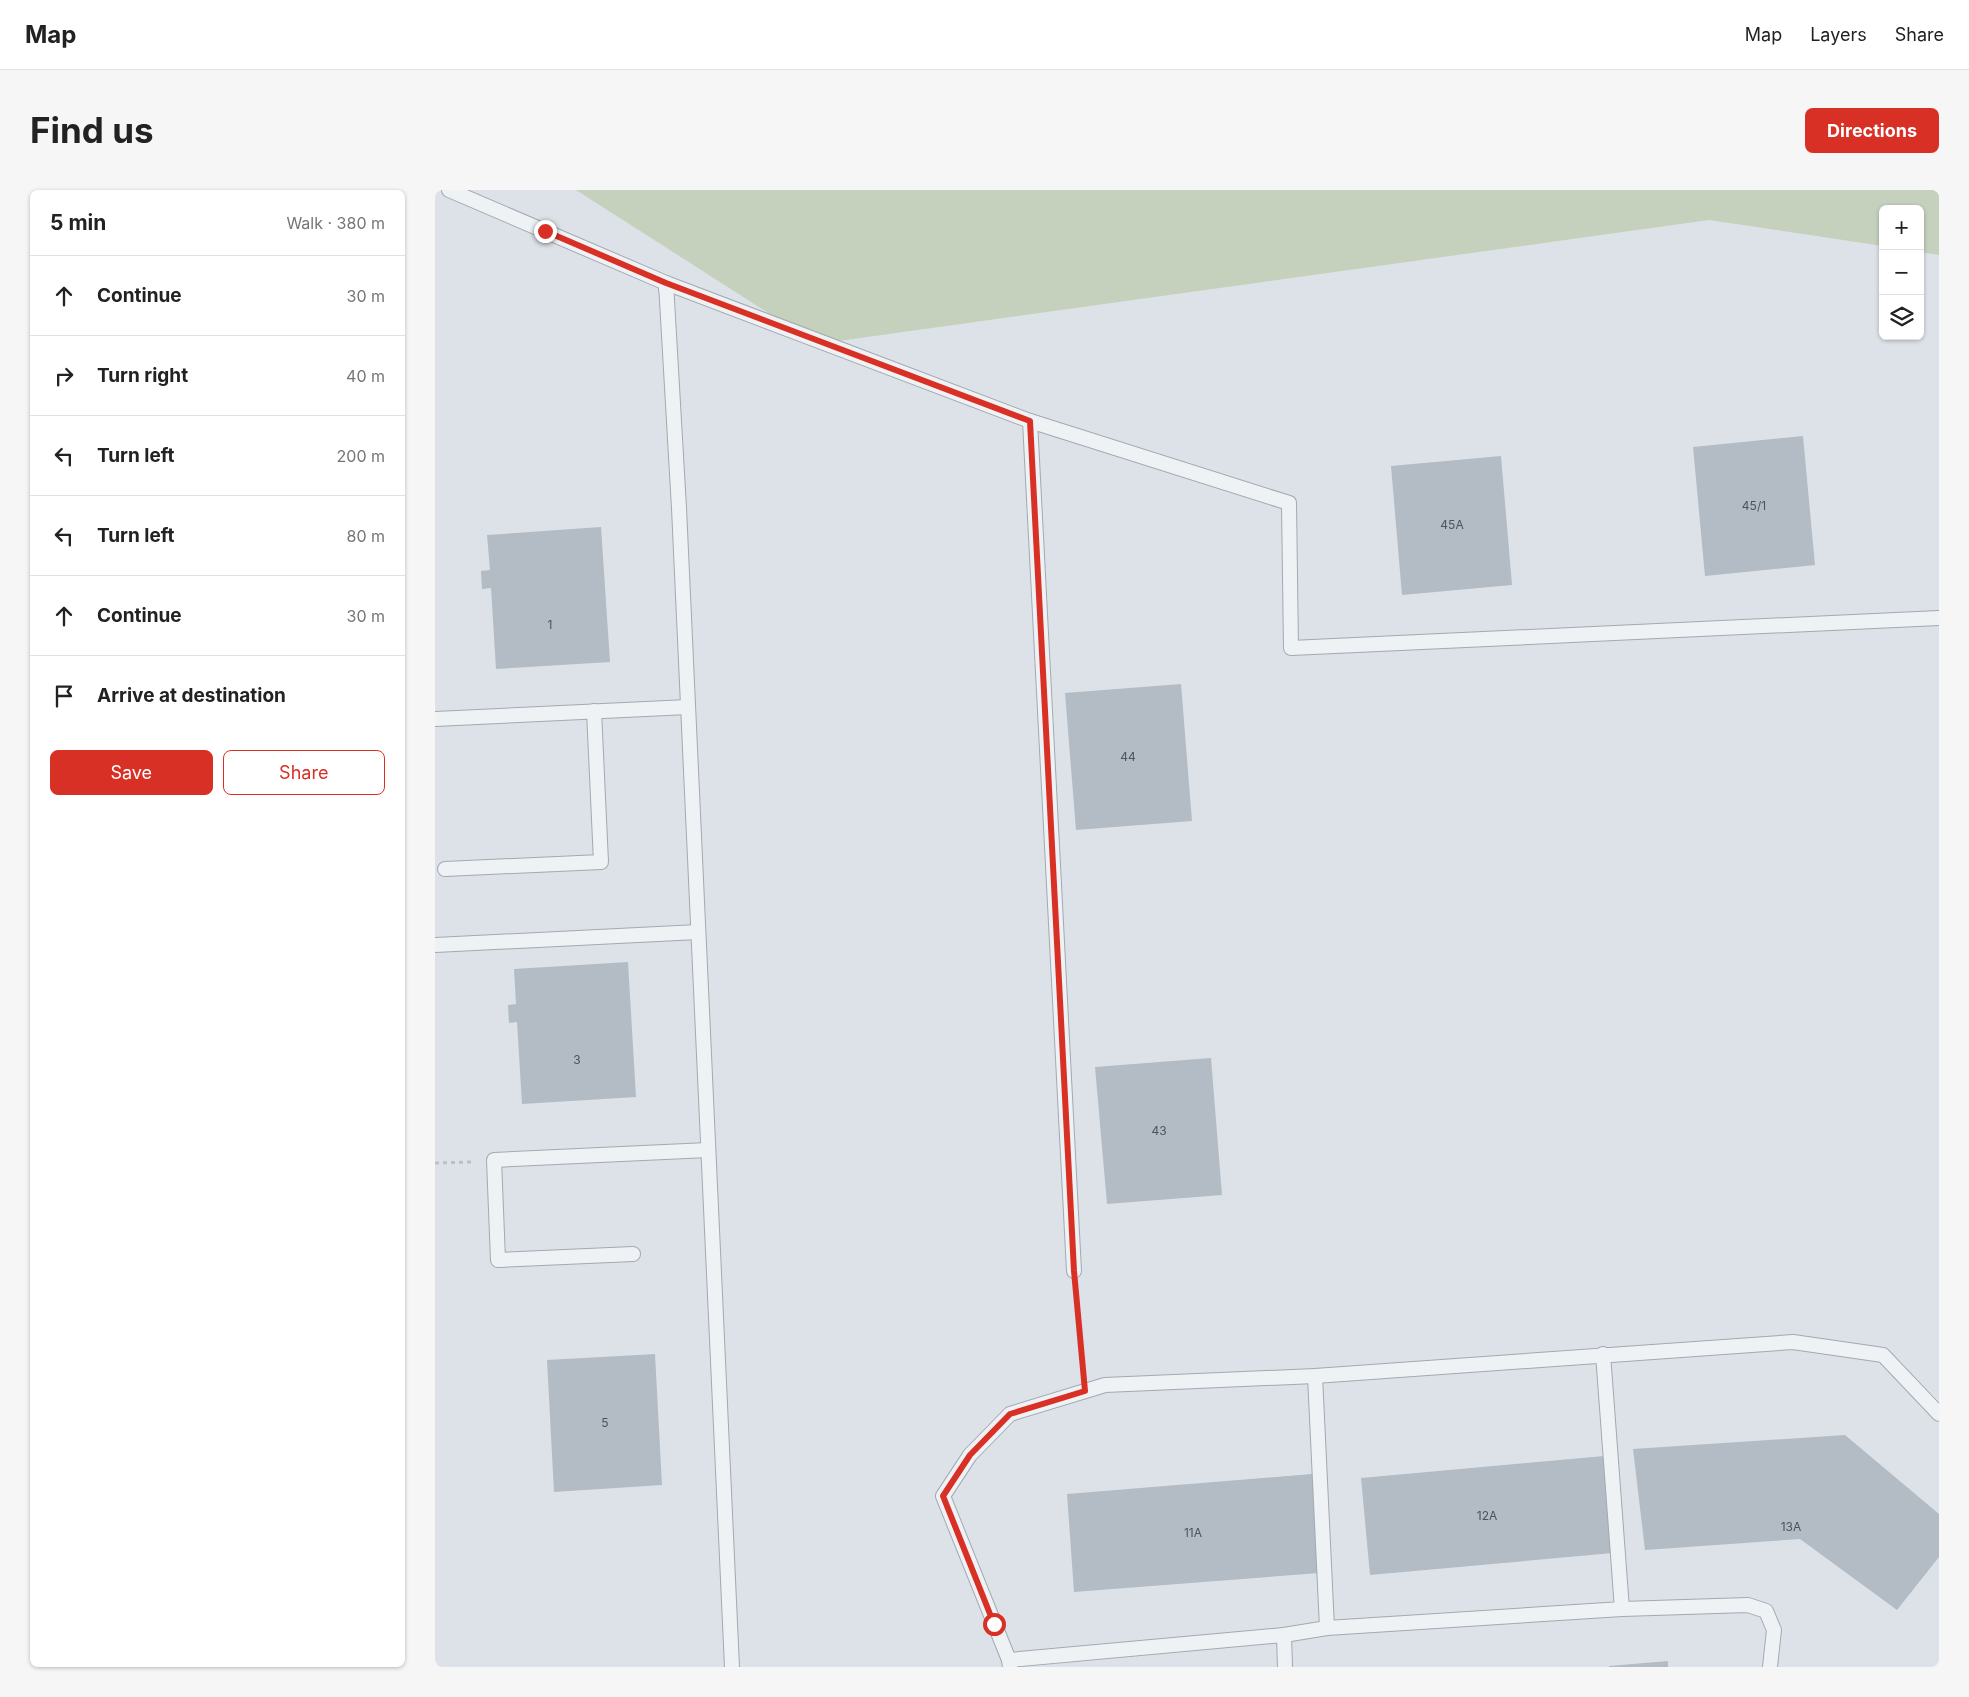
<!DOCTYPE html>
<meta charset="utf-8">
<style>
body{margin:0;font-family:Inter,sans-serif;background:#f6f6f6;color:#222}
.controls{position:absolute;right:15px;top:15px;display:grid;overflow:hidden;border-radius:8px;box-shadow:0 1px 4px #0004}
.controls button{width:45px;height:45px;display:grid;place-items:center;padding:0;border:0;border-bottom:1px solid #e0e0e0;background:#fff;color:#222;font:25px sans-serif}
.stop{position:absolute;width:15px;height:15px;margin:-11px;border:4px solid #d93025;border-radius:50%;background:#fff}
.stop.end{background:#d93025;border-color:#fff;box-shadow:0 1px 5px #0008}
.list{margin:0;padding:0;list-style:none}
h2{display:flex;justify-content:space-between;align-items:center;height:65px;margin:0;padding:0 20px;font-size:21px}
h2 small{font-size:16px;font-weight:400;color:#767676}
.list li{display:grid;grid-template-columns:32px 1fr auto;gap:15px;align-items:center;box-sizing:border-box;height:80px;padding:0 20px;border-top:1px solid #e0e0e0}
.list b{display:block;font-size:19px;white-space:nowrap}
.list em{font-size:16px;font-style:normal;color:#767676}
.actions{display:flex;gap:10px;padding:15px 20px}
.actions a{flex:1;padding:11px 0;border:1px solid #d93025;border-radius:8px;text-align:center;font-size:18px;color:#d93025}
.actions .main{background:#d93025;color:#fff}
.icon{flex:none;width:28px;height:28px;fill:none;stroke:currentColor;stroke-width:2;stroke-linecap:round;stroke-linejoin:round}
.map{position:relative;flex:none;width:1504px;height:1477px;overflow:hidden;border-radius:8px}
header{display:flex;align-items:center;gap:30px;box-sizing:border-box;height:70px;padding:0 25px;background:#fff;border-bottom:1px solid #e0e0e0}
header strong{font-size:24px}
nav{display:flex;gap:28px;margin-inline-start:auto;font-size:18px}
.intro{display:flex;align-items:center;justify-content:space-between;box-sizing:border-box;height:120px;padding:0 30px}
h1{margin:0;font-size:35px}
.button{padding:12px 22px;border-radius:8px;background:#d93025;color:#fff;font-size:18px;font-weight:700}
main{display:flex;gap:30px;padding:0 30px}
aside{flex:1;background:#fff;border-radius:8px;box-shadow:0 1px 4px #0004}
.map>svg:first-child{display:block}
.green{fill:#c5d1bd}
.building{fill:#b3bcc4}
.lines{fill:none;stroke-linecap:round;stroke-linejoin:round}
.service-casing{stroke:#a1aab1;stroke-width:16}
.path{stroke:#bac0c5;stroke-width:3;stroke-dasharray:4 4;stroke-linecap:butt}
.service{stroke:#eff2f5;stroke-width:14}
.route{stroke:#d93025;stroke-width:6}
.labels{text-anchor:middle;stroke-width:4;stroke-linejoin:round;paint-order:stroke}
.number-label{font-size:12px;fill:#485460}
</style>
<header>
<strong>Map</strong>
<nav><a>Map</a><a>Layers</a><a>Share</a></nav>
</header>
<div class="intro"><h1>Find us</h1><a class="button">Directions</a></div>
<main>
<aside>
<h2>5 min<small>Walk · 380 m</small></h2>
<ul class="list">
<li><svg class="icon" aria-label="ahead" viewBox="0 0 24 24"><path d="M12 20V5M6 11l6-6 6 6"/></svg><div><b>Continue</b></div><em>30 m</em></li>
<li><svg class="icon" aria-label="right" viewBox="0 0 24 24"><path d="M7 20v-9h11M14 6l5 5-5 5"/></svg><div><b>Turn right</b></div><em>40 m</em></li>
<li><svg class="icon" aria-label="left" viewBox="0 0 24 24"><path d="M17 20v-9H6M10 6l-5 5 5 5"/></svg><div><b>Turn left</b></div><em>200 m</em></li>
<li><svg class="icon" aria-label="left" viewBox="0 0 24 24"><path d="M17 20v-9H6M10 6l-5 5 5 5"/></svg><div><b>Turn left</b></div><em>80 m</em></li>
<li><svg class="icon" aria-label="ahead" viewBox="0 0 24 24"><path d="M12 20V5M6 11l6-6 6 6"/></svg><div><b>Continue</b></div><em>30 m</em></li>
<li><svg class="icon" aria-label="arrive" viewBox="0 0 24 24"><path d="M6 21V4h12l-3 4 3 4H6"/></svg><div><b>Arrive at destination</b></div></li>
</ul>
<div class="actions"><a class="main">Save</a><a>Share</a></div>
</aside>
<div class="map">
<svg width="1504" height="1477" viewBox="0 0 1504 1477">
<rect width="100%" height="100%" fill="#dce2e7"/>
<polygon class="green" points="141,0 1504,0 1504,65 1485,62 1485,19 1448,19 1448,56 1274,30 382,154"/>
<g class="building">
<polygon points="1368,246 1380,375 1270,386 1258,257"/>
<polygon points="1066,266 1077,395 967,405 956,276"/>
<polygon points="166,337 175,472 61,479 56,398 47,399 46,381 55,380 52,345"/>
<polygon points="746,494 757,631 641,640 630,503"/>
<polygon points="193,772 201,907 87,914 82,832 74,833 73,815 81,814 79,779"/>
<polygon points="776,868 787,1005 672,1014 660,877"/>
<polygon points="220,1164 227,1295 119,1302 112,1170"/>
<polygon points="1410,1245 1504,1324 1504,1367 1462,1420 1365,1349 1210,1360 1198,1259"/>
<polygon points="1169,1266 1178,1363 935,1385 926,1288"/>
<polygon points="877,1284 884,1383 639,1402 632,1304"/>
<polygon points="1233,1471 1233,1477 1174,1477 1174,1476"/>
</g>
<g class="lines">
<g class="service-casing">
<g id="service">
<polyline points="14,0 231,93 244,318 297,1477"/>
<polyline points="231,100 231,93 595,231 639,1081"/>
<polyline points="595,231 854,313 856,458 1504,428"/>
<polyline points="0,529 253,517"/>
<polyline points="10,679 166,672 159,521"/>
<polyline points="0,755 263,742"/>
<polyline points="198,1064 63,1070 59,970 273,960"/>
<polyline points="880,1186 892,1438 1187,1419 1168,1164"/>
<polyline points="1187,1419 1313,1415 1331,1421 1339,1440 1335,1477"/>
<polyline points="849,1445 850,1477"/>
<polyline points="574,1470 849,1445 892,1438"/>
<polyline points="575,1477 574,1470 508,1306 535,1265 575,1224 670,1195 880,1186 1358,1152 1448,1165 1504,1224"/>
</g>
</g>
<g class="path">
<polyline points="0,973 36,972"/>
<polyline points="641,1104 648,1177"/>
</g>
<use href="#service" class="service"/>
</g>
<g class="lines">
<polyline class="route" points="110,41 231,93 595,231 639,1081 650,1201 575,1224 535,1265 508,1306 559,1434"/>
</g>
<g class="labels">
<g class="number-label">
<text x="1319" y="320">45/1</text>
<text x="1017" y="339">45А</text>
<text x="115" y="439">1</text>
<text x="693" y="571">44</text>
<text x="142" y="874">3</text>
<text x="724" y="945">43</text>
<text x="170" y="1237">5</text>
<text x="1052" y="1330">12А</text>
<text x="1356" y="1341">13А</text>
<text x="758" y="1347">11А</text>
</g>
</g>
</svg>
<div class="controls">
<button>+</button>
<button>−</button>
<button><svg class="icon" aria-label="layers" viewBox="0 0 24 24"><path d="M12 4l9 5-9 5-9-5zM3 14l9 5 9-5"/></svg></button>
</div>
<div class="stop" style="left:559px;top:1434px"></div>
<div class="stop end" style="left:110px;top:41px"></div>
</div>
</main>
